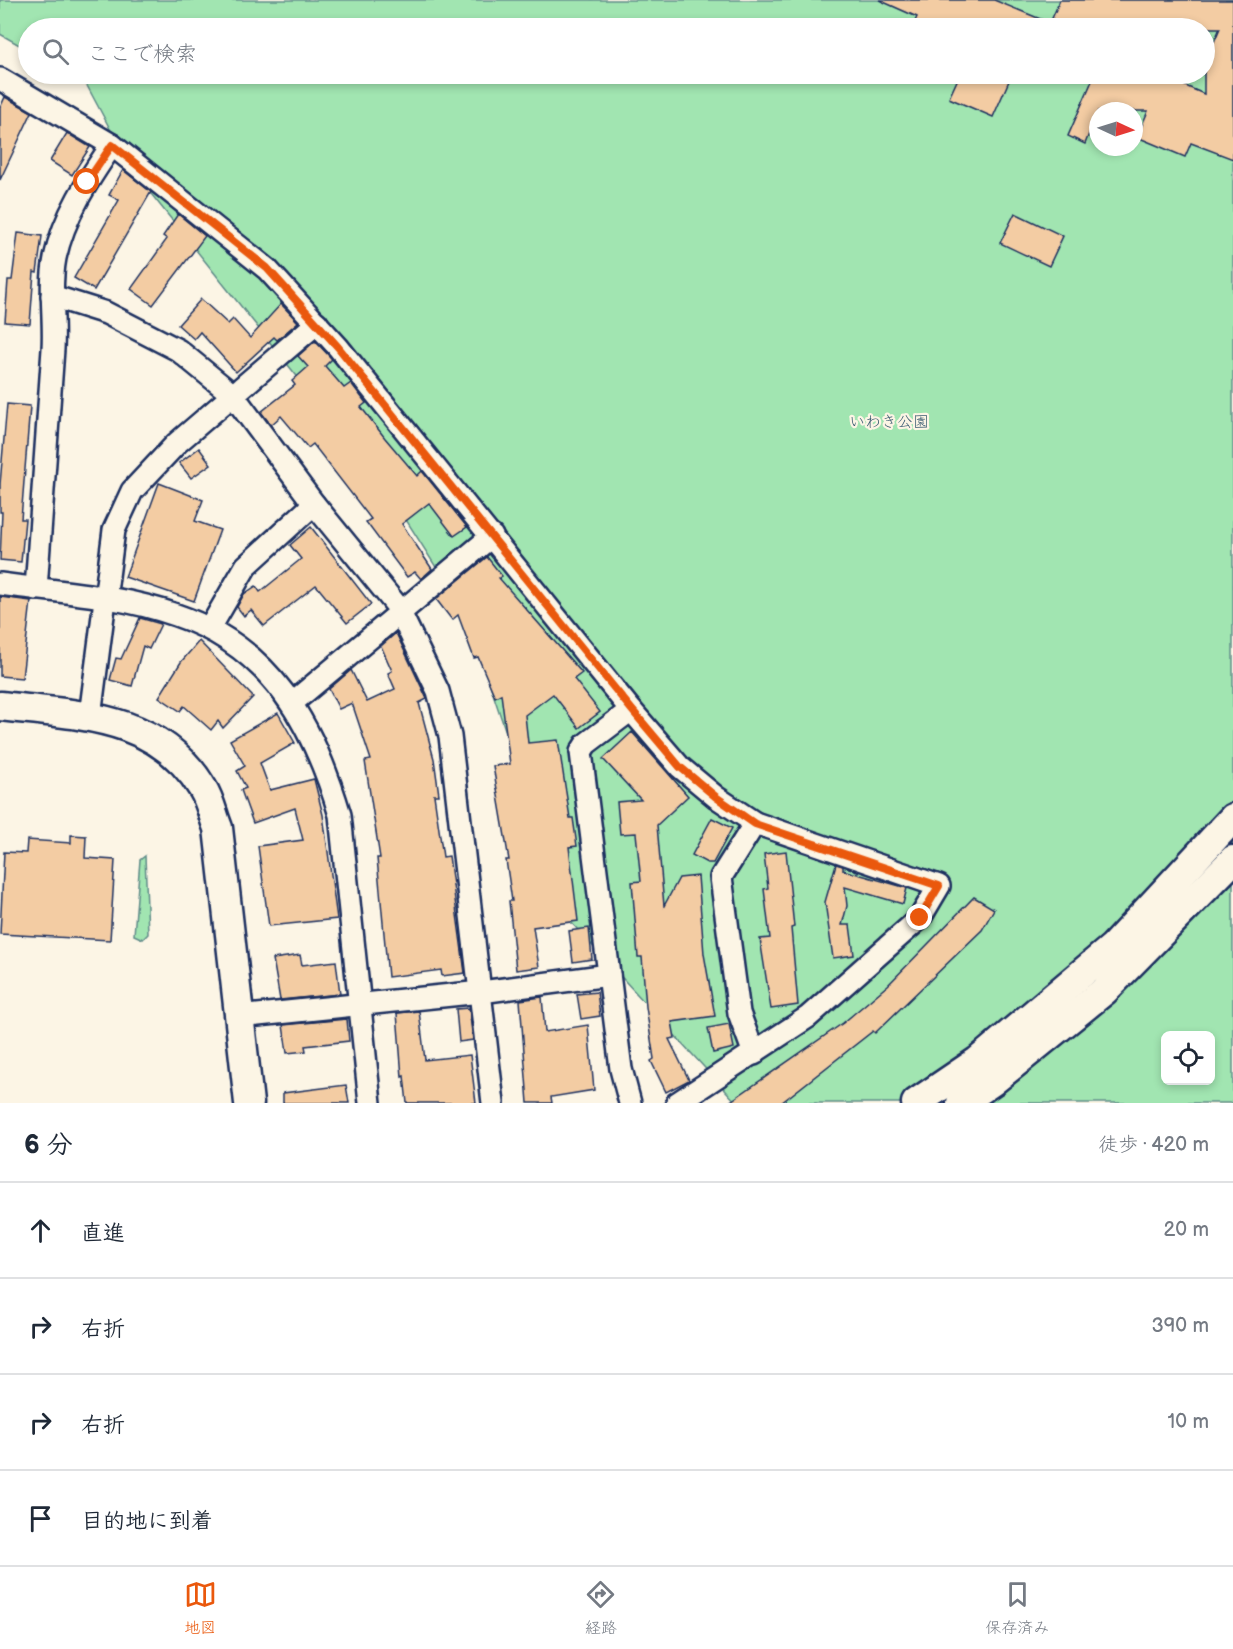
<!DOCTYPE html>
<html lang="ja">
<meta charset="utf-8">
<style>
body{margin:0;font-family:"Balsamiq Sans","Klee One",sans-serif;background:#f6f6f7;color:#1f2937}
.controls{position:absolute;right:18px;bottom:18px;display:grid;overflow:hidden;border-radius:9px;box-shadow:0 3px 9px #0003}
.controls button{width:54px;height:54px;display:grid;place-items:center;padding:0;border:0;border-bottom:2px solid #e0e1e3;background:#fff;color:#1f2937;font:30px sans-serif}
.compass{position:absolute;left:1089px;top:102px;width:54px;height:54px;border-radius:50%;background:#fff;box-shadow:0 3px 9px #0003;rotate:94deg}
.stop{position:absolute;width:18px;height:18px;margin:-14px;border:4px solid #ea580c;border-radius:50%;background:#fff}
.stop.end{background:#ea580c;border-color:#fff;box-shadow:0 2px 6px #0008}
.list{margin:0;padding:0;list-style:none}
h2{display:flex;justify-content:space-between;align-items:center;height:78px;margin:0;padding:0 24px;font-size:26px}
h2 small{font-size:20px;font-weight:400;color:#747a83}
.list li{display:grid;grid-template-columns:39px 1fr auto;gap:18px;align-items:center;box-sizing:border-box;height:96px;padding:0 24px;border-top:2px solid #e0e1e3}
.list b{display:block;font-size:22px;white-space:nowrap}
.list em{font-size:20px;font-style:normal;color:#747a83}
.icon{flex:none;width:33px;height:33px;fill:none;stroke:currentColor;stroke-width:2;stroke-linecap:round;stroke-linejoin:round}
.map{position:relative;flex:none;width:1233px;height:1103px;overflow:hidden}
.search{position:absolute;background:#fff;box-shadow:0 3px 9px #0003;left:18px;right:18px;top:18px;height:66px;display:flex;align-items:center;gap:15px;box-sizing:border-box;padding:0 21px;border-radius:33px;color:#747a83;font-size:22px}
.sheet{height:462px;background:#fff}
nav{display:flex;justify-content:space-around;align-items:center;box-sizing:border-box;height:84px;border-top:2px solid #e0e1e3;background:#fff;font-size:16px;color:#747a83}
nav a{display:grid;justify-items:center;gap:3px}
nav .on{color:#ea580c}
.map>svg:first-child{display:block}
.green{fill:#a1e5b1;stroke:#5e8a88;stroke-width:1.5;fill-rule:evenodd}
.building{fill:#f3cca3;stroke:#1b2f5e;stroke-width:1.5}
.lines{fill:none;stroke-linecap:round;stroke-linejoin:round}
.street-casing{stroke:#1b2f5e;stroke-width:26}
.secondary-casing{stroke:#1b2f5e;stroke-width:33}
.street{stroke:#fcf5e5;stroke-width:21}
.secondary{stroke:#fcf5e5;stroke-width:28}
.route{stroke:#ea580c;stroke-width:8}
.labels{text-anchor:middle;stroke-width:4.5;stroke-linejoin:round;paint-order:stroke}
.park-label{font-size:16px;fill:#3c5c73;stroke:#fcf5e5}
</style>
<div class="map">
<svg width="1233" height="1103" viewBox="0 0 1233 1103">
<rect width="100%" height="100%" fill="#fcf5e5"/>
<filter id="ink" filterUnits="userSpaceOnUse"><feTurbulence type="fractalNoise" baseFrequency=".0167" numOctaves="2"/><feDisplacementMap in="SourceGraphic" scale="12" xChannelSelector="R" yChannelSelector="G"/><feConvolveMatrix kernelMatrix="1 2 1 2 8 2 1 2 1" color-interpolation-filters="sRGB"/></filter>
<g filter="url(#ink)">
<g class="green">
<path d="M0,0H1233V1103H737L569,920L467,616L384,485L132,170L84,80L73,74H1204V28H28V50L0,34ZM1098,111H1134V147H1098ZM1166,1036H1210V1080H1166Z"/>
<polygon points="145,856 148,934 143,939 134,935 140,860"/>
</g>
<g class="building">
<polygon points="879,0 994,0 1050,23 1060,0 1233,0 1233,159 1191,143 1185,157 1137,137 1148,111 1098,111 1085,144 1068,136 1095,74 1158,74 1204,94 1204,65 1220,28 912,28 917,17"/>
<polygon points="960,74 1012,74 993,117 949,98"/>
<polygon points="5,97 32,112 0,180 0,108"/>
<polygon points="67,133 90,147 72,175 50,161"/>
<polygon points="123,170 151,192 94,290 74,278 119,200 109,195"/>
<polygon points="1015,213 1063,236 1049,266 1000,243"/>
<polygon points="178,214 205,236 153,305 131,289 167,239 163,236"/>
<polygon points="18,233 42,236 37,273 34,272 30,324 5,322 8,280 12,280"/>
<polygon points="201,299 228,324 233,319 250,338 281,304 298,322 277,340 274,337 236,372 200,332 194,339 178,325"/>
<polygon points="315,341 332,359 325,366 344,388 351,383 366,403 361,407 385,438 417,476 422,471 467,527 454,536 429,503 402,524 432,569 421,579 415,572 407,577 366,522 371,519 313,444 308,448 281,416 271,425 261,412 295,385 292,381 308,367 298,356"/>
<polygon points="7,404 30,406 21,519 25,519 21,562 0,560 2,512 0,512 0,484"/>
<polygon points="199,448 211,464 191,478 179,463"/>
<polygon points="159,483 203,500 195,521 220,530 194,601 125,577"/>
<polygon points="311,527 371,604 347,623 316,585 264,626 251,610 244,616 237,607 244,594 256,586 260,592 301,559 290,545"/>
<polygon points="487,557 502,576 499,578 582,673 574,679 600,712 579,728 553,694 525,715 528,743 558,740 570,818 573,818 577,846 569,847 578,921 533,927 539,967 516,970 509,901 512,901 506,860 509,860 493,766 510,764 501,694 495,697 478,657 474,658 458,615 452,620 436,599"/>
<polygon points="0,597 31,601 22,678 0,676"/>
<polygon points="140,618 161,624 149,649 143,646 132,686 110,680 116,658 121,659"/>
<polygon points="396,633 427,699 419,703 434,759 439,795 434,795 443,857 449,856 465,973 442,976 441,970 388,977 377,858 380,858 365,761 371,760 352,703 339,709 329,689 351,670 367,702 395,689 388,673 392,671 381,646"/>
<polygon points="199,641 253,697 223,728 218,721 211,730 184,706 180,711 159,697 181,662"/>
<polygon points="278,713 295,743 260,763 270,790 314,779 323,815 337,919 269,926 258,846 303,840 295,808 253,823 241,790 246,788 237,771 245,766 230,740"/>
<polygon points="632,732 688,796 657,825 664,906 679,878 698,876 704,954 715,1016 672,1022 675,1038 669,1039 689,1080 666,1092 651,1061 654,1059 646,1007 642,957 638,957 632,882 641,881 636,833 620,834 617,802 641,800 603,759"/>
<polygon points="712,818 732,828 713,863 707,863 692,855"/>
<polygon points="71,835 86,836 85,858 115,860 110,940 0,934 4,852 26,853 27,840 71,843"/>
<polygon points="786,851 794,927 791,928 798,1005 771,1009 760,939 770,938 764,889 768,888 764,854"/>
<polygon points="836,864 843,866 843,870 907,888 903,904 845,887 847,906 842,925 850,925 854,955 833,958 825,902"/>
<polygon points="974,897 994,909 982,930 875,1033 873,1031 781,1103 728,1103 843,1023 888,985"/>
<polygon points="589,928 592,959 573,962 569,931"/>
<polygon points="300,955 302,965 336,961 340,994 280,1000 273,959"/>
<polygon points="597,992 600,1016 581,1019 577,994"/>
<polygon points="542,997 545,1032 588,1025 594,1090 551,1097 552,1103 528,1103 520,1000"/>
<polygon points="469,1008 473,1040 459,1042 456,1009"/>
<polygon points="419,1011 425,1060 470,1055 476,1103 407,1103 404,1076 402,1077 397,1013"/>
<polygon points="347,1019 349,1041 305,1046 306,1051 287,1053 283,1025"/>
<polygon points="729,1024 734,1048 713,1053 708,1028"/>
<polygon points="346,1085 349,1103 283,1103 283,1093"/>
</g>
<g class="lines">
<g class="street-casing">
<g id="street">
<polyline points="0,79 112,145 267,269 338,347 631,710 680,767 716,797 755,823 939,886 920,918 808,1017 677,1103"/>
<polyline points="52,296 106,313 178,350 233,395 314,504 397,606 438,691 450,736 493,1103"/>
<path d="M0,584C58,592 120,595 176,615C271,647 313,724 340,815L370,1103"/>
<path d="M36,589C42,509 48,429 53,349C55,319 49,288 55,258C64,216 88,180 112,145"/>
<polyline points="210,628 246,566 314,504"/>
<polyline points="292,703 492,536"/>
<polyline points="90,716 114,530 132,491 177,443 317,323"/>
<polyline points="238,1017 481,992 609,975"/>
<polyline points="754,1054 739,1013 721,877 755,823"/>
<polyline points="630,1103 621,1069 581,752 586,744 631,710"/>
</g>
</g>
<g class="secondary-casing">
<g id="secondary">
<path d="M0,706C77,715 159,714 203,789C210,800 213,816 218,828L249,1103"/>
<polyline points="916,1103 978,1061 1113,947 1233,818"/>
<polyline points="961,1103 993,1081 1104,991 1233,860"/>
</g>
</g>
<use href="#street" class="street"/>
<use href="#secondary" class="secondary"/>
</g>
</g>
<g class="lines" filter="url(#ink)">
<polyline class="route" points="87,182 112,145 267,268 338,347 632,710 680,767 716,797 755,824 939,886 920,918"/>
</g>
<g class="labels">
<g class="park-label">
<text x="889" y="427">いわき公園</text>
</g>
</g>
</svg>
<div class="controls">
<button><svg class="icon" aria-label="locate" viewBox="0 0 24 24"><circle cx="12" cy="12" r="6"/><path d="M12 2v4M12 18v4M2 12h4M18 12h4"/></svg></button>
</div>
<svg class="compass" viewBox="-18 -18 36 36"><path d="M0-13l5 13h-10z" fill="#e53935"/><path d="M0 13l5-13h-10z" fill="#747a83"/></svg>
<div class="stop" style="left:87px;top:182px"></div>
<div class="stop end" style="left:920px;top:918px"></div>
<div class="search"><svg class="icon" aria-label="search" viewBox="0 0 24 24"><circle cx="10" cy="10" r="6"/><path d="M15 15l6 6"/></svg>ここで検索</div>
</div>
<section class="sheet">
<h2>6 分<small>徒歩 · 420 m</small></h2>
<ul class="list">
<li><svg class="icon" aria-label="ahead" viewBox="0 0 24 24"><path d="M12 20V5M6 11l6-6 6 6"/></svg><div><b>直進</b></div><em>20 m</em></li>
<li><svg class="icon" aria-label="right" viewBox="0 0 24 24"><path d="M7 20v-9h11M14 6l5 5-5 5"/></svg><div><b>右折</b></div><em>390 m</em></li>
<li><svg class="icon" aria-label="right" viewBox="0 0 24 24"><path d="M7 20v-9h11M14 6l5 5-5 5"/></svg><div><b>右折</b></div><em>10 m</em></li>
<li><svg class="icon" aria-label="arrive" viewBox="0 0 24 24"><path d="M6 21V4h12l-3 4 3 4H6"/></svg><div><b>目的地に到着</b></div></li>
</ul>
</section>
<nav>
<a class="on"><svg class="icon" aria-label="map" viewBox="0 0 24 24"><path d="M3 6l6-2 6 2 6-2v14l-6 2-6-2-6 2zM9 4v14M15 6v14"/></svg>地図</a>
<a><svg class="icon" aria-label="directions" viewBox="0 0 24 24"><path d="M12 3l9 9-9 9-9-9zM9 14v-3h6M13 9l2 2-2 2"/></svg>経路</a>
<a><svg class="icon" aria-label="saved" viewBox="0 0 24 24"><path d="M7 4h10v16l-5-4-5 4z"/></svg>保存済み</a>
</nav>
